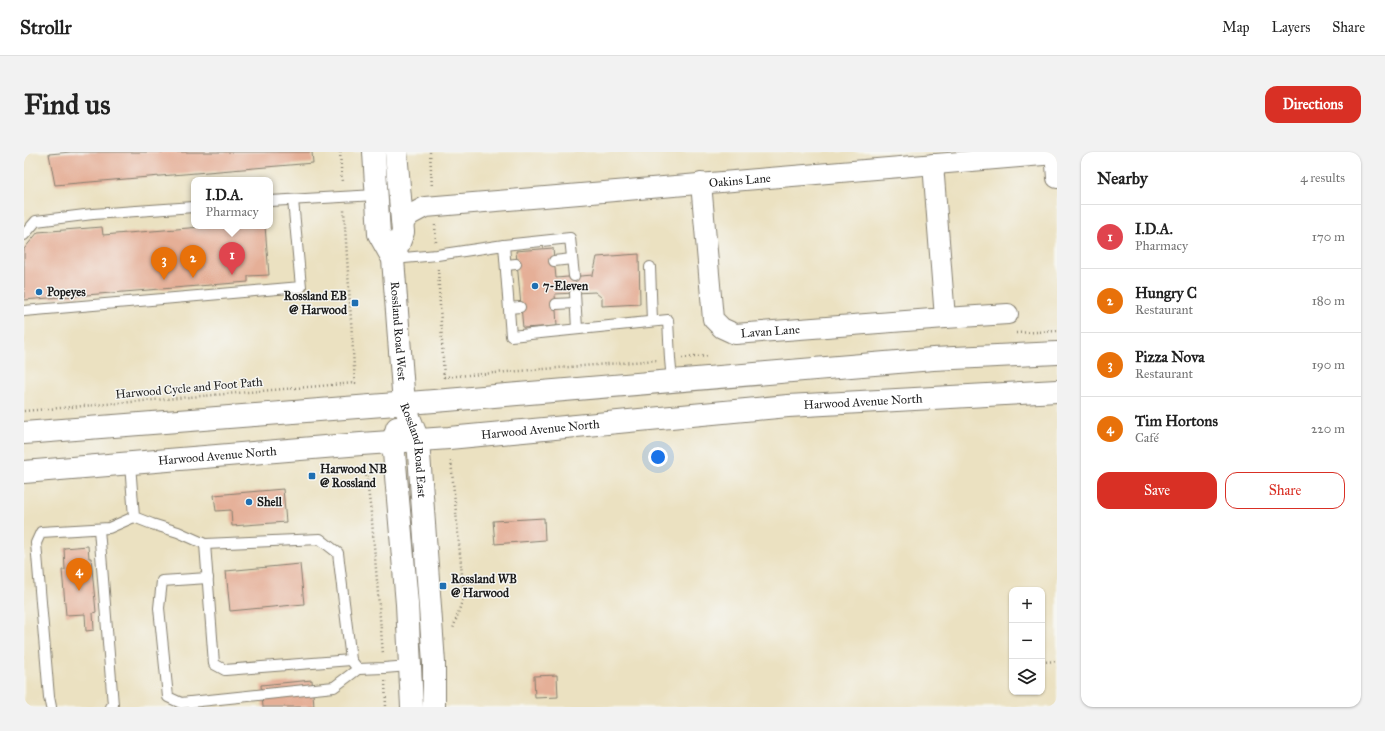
<!DOCTYPE html>
<meta charset="utf-8">
<style>
body{margin:0;font-family:"IM FELL Great Primer",serif;background:#f2f2f2;color:#222}
.controls{position:absolute;right:12px;bottom:12px;display:grid;overflow:hidden;border-radius:8px;box-shadow:0 1px 3px #0004}
.controls button{width:36px;height:36px;display:grid;place-items:center;padding:0;border:0;border-bottom:1px solid #e0e0e0;background:#fff;color:#222;font:20px sans-serif}
.you{position:absolute;left:634px;top:305px;width:14px;height:14px;margin:-10px;border:3px solid #fff;border-radius:50%;background:#1a73e8;box-shadow:0 0 0 6px #1a73e833}
.badge{display:grid;place-items:center;width:26px;height:26px;border-radius:50%;background:#d93025;color:#fff;font-size:13px;font-weight:700}
.pin{position:absolute;translate:-50% -33px;filter:drop-shadow(0 1px 2px #0008)}
.pin::after{content:'';position:absolute;top:21px;width:14px;height:12px;background:inherit;clip-path:polygon(0 0,100% 0,50% 100%)}
.popup{position:absolute;left:167px;top:25px;width:82px;height:52px;box-sizing:border-box;display:grid;place-content:center;border-radius:8px;background:#fff;filter:drop-shadow(0 1px 3px #0005);font-size:13px;white-space:nowrap;color:#767676}
.popup b{font-size:15px;color:#222}
.popup::after{content:'';position:absolute;left:50%;top:100%;margin-left:-8px;border:8px solid transparent;border-top-color:#fff}
.list{margin:0;padding:0;list-style:none}
h2{display:flex;justify-content:space-between;align-items:center;height:52px;margin:0;padding:0 16px;font-size:17px}
h2 small{font-size:13px;font-weight:400;color:#767676}
.list li{display:grid;grid-template-columns:26px 1fr auto;gap:12px;align-items:center;box-sizing:border-box;height:64px;padding:0 16px;border-top:1px solid #e0e0e0}
.list b{display:block;font-size:15px;white-space:nowrap}
.list p{margin:0;font-size:13px;white-space:nowrap;color:#767676}
.list em{font-size:13px;font-style:normal;color:#767676}
.actions{display:flex;gap:8px;padding:12px 16px}
.actions a{flex:1;padding:9px 0;border:1px solid #d93025;border-radius:12px;text-align:center;font-size:14px;color:#d93025}
.actions .main{background:#d93025;color:#fff}
.icon{flex:none;width:22px;height:22px;fill:none;stroke:currentColor;stroke-width:2;stroke-linecap:round;stroke-linejoin:round}
.map{position:relative;flex:none;width:1033px;height:555px;overflow:hidden;border-radius:12px}
header{display:flex;align-items:center;gap:24px;box-sizing:border-box;height:56px;padding:0 20px;background:#fff;border-bottom:1px solid #e0e0e0}
header strong{font-size:19px}
nav{display:flex;gap:22px;margin-inline-start:auto;font-size:14px}
.intro{display:flex;align-items:center;justify-content:space-between;box-sizing:border-box;height:96px;padding:0 24px}
h1{margin:0;font-size:28px}
.button{padding:10px 18px;border-radius:12px;background:#d93025;color:#fff;font-size:14px;font-weight:700}
main{display:flex;gap:24px;padding:0 24px}
aside{flex:1;background:#fff;border-radius:12px;box-shadow:0 1px 3px #0004}
.map>svg:first-child{display:block}
.building{fill:#e5af97}
.lines{fill:none;stroke-linecap:round;stroke-linejoin:round}
.lane-casing{stroke:#847e6e;stroke-width:12}
.street-casing{stroke:#847e6e;stroke-width:22}
.secondary-casing{stroke:#847e6e;stroke-width:24}
.path{stroke:#847e6e;stroke-width:2.5;stroke-dasharray:1 3;stroke-linecap:butt}
.lane{stroke:#fff;stroke-width:10}
.street{stroke:#fff;stroke-width:20}
.secondary{stroke:#fff;stroke-width:22}
.poi-dot{fill:#1f6fb2;stroke:#f6f6f2;stroke-width:1.5}
.labels{text-anchor:middle;stroke-width:3;stroke-linejoin:round;paint-order:stroke}
.street-label{font-size:12px;fill:#1c1c1c;stroke:#f6f6f2}
.poi-label{font-size:12px;font-weight:bold;fill:#1c1c1c;stroke:#f6f6f2;text-anchor:start}
</style>
<header>
<strong>Strollr</strong>
<nav><a>Map</a><a>Layers</a><a>Share</a></nav>
</header>
<div class="intro"><h1>Find us</h1><a class="button">Directions</a></div>
<main>
<div class="map">
<svg width="1033" height="555" viewBox="0 0 1033 555">
<rect width="100%" height="100%" fill="#f6f6f2"/>
<filter id="ink" filterUnits="userSpaceOnUse"><feTurbulence type="fractalNoise" baseFrequency=".025" numOctaves="2"/><feDisplacementMap in="SourceGraphic" scale="8" xChannelSelector="R" yChannelSelector="G"/><feConvolveMatrix kernelMatrix="1 2 1 2 8 2 1 2 1" color-interpolation-filters="sRGB"/></filter>
<filter id="wash" filterUnits="userSpaceOnUse"><feTurbulence type="fractalNoise" baseFrequency=".012" numOctaves="4" result="noise"/><feDisplacementMap in="SourceGraphic" scale="16" xChannelSelector="R" yChannelSelector="G"/><feGaussianBlur stdDeviation="0.9" result="paint"/><feColorMatrix in="noise" values="0 0 0 0 0 0 0 0 0 0 0 0 0 0 0 0 0 1.4 0 .05"/><feComposite in="paint" operator="in"/></filter>
<g filter="url(#wash)">
<rect width="100%" height="100%" fill="#ebe1c1"/>
<g id="blocks">
<g class="building">
<polygon points="47,0 288,0 289,11 31,33 25,2"/>
<polygon points="177,74 241,74 245,123 224,124 224,130 0,148 0,97 14,80 78,75 79,83 177,75"/>
<polygon points="529,96 532,126 569,123 573,105 615,102 616,152 578,154 578,146 571,140 531,142 533,174 499,176 492,99"/>
<polygon points="259,337 262,370 208,374 207,358 192,359 190,343"/>
<polygon points="520,366 521,388 471,392 469,369"/>
<polygon points="64,394 65,406 67,406 72,460 69,461 70,478 62,479 61,462 42,463 38,418 41,418 40,396"/>
<polygon points="276,412 280,452 206,459 202,419"/>
<polygon points="533,523 534,545 511,546 510,524"/>
<polygon points="288,528 290,555 239,555 237,533"/>
</g>
</g>
</g>
<g filter="url(#ink)">
<use href="#blocks" fill-opacity="0" stroke="#847e6e" stroke-width="1"/>
<g class="lines">
<g class="lane-casing">
<g id="lane">
<polyline points="246,49 352,43"/>
<polyline points="0,83 12,69 69,62 170,55"/>
<polyline points="480,93 546,86 550,124"/>
<polyline points="369,107 413,103 480,93 487,184 644,168 646,207 648,229"/>
<polyline points="530,109 548,107"/>
<polyline points="482,113 492,112"/>
<polyline points="626,115 628,169"/>
<polyline points="551,141 553,177"/>
<polyline points="532,152 551,151"/>
<polyline points="485,156 496,155"/>
<polyline points="0,159 277,135 269,48"/>
<polyline points="106,312 110,365 128,372 154,380 181,392 296,387 314,401 327,508 334,517 360,516 385,514"/>
<polyline points="75,377 89,553 87,555"/>
<polyline points="181,392 190,512 201,518 327,508"/>
<polyline points="184,426 138,429 135,456 144,545 157,551 310,535 334,517"/>
<polyline points="27,555 25,545 12,391 17,380 85,376 110,365"/>
</g>
</g>
<g class="street-casing">
<g id="street">
<polyline points="1031,0 1033,26"/>
<path id="s1" d="M677,31L689,167L698,176L711,182L921,166L909,12"/>
<path id="s2" d="M378,72L386,63L401,55L1031,2"/>
<polyline points="921,166 984,162"/>
</g>
</g>
<g class="secondary-casing">
<g id="secondary">
<path id="s3" d="M350,0L355,82L369,107L380,252L394,288L410,511V555"/>
<polyline points="369,107 379,80 372,0"/>
<polyline points="373,276 369,289 383,452 388,555"/>
<polyline points="0,281 423,248 909,207 1033,201"/>
<path id="s4" d="M0,320L337,292L425,286L764,254L1033,239"/>
</g>
</g>
<g class="path">
<polyline points="316,0 318,31"/>
<polyline points="406,0 408,36"/>
<polyline points="411,73 412,90"/>
<polyline points="414,117 420,226"/>
<polyline points="992,181 1033,179"/>
<polyline points="658,206 685,204"/>
<polyline points="420,225 634,208"/>
<polyline points="0,259 331,231 320,58"/>
<polyline points="427,309 440,443 429,477"/>
<polyline points="342,320 348,369 359,502"/>
<polyline points="1018,510 1033,509"/>
<polyline points="361,529 362,555"/>
</g>
<use href="#lane" class="lane"/>
<use href="#street" class="street"/>
<use href="#secondary" class="secondary"/>
</g>
</g>
<g class="poi-dot">
<circle cx="511" cy="134" r="4"/>
<circle cx="15" cy="140" r="4"/>
<rect x="327" y="147" width="8" height="8" rx="2"/>
<rect x="284" y="320" width="8" height="8" rx="2"/>
<circle cx="225" cy="350" r="4"/>
<rect x="415" y="430" width="8" height="8" rx="2"/>
</g>
<g class="labels">
<g class="street-label">
<text dy="4" stroke="none"><textPath href="#s2" startOffset="345">Oakins Lane</textPath></text>
<text dy="4" stroke="none"><textPath href="#s3" startOffset="183">Rossland Road West</textPath></text>
<text dy="4" stroke="none"><textPath href="#s1" startOffset="199">Lavan Lane</textPath></text>
<text transform="translate(165 236) rotate(-5)" y="4">Harwood Cycle and Foot Path</text>
<text dy="4" stroke="none"><textPath href="#s4" startOffset="842">Harwood Avenue North</textPath></text>
<text dy="4" stroke="none"><textPath href="#s4" startOffset="518">Harwood Avenue North</textPath></text>
<text dy="4" stroke="none"><textPath href="#s4" startOffset="194">Harwood Avenue North</textPath></text>
<text dy="4" stroke="none"><textPath href="#s3" startOffset="304">Rossland Road East</textPath></text>
</g>
<g class="poi-label">
<text x="519" y="138">7-Eleven</text>
<text x="23" y="144">Popeyes</text>
<text x="323" y="148" text-anchor="end">Rossland EB<tspan x="323" dy="14">@ Harwood</tspan></text>
<text x="296" y="321">Harwood NB<tspan x="296" dy="14">@ Rossland</tspan></text>
<text x="233" y="354">Shell</text>
<text x="427" y="431">Rossland WB<tspan x="427" dy="14">@ Harwood</tspan></text>
</g>
</g>
</svg>
<div class="controls">
<button>+</button>
<button>−</button>
<button><svg class="icon" aria-label="layers" viewBox="0 0 24 24"><path d="M12 4l9 5-9 5-9-5zM3 14l9 5 9-5"/></svg></button>
</div>
<div class="you"></div>
<div class="pin badge" style="left:208px;top:123px;background:#e0444e">1</div>
<div class="popup"><b>I.D.A.</b>Pharmacy</div>
<div class="pin badge" style="left:169px;top:126px;background:#e8710a">2</div>
<div class="pin badge" style="left:140px;top:128px;background:#e8710a">3</div>
<div class="pin badge" style="left:55px;top:439px;background:#e8710a">4</div>
</div>
<aside>
<h2>Nearby<small>4 results</small></h2>
<ul class="list">
<li><span class="badge" style="background:#e0444e">1</span><div><b>I.D.A.</b><p>Pharmacy</p></div><em>170 m</em></li>
<li><span class="badge" style="background:#e8710a">2</span><div><b>Hungry C</b><p>Restaurant</p></div><em>180 m</em></li>
<li><span class="badge" style="background:#e8710a">3</span><div><b>Pizza Nova</b><p>Restaurant</p></div><em>190 m</em></li>
<li><span class="badge" style="background:#e8710a">4</span><div><b>Tim Hortons</b><p>Café</p></div><em>220 m</em></li>
</ul>
<div class="actions"><a class="main">Save</a><a>Share</a></div>
</aside>
</main>
